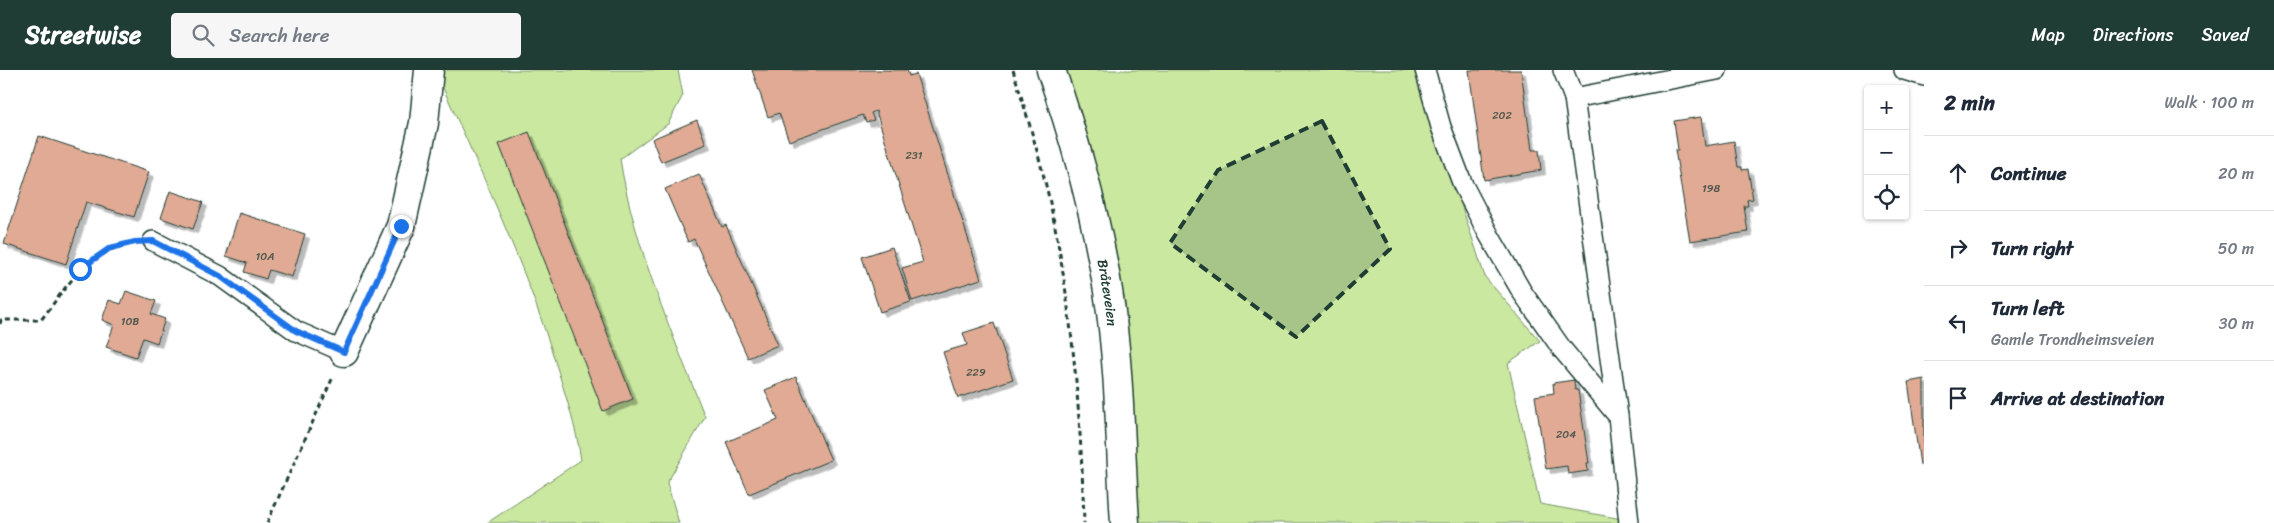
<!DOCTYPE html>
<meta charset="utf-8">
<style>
body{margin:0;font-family:Sriracha,sans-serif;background:#f6f6f7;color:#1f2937}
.controls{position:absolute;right:15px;top:15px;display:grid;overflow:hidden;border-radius:5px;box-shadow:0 1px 4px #0004}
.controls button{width:45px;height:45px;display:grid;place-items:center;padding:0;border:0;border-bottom:1px solid #e0e1e3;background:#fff;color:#1f2937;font:25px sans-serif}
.stop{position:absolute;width:15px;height:15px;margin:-11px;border:4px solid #1a73e8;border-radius:50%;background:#fff}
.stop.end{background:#1a73e8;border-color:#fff;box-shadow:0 1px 5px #0008}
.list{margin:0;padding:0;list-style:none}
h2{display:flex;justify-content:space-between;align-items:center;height:65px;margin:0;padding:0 20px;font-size:21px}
h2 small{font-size:16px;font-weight:400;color:#747a83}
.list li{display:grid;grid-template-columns:32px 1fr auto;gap:15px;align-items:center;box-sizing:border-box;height:75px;padding:0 20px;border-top:1px solid #e0e1e3}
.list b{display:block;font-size:19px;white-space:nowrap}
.list p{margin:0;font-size:16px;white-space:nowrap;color:#747a83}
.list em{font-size:16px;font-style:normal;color:#747a83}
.icon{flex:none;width:28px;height:28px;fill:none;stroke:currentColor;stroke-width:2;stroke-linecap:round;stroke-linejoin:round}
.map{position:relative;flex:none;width:1924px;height:453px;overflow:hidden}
header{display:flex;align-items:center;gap:30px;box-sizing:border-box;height:70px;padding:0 25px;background:#1f3d34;color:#fff}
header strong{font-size:24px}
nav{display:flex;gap:28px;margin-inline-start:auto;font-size:18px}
.search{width:350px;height:45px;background:#f6f6f7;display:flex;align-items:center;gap:12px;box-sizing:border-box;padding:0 18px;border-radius:5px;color:#747a83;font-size:19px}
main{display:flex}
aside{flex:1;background:#fff}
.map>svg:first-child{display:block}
.green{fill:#cae89f;stroke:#74926a}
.building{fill:#e0aa94;stroke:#1f3d34;filter:url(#shadow)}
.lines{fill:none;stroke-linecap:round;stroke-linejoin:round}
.lane-casing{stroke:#1f3d34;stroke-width:22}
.street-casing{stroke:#1f3d34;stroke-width:31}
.secondary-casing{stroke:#1f3d34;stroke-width:31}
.path{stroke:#1f3d34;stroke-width:3;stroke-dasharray:5 4;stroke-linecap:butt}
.lane{stroke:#fff;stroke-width:19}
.street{stroke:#fff;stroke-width:28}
.secondary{stroke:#fff;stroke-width:28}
.route{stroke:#1a73e8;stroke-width:6}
.marked{fill:#1f3d34;fill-opacity:0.2;stroke:#1f3d34;stroke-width:4;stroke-dasharray:10 6;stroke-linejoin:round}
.labels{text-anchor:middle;stroke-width:4;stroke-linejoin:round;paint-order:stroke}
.number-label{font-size:11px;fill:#4f584c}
.street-label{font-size:14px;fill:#1f3d34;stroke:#fff}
</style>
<header>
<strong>Streetwise</strong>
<div class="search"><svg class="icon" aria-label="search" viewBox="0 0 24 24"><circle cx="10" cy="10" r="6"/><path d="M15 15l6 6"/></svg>Search here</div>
<nav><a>Map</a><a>Directions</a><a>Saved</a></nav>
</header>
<main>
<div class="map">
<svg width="1924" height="453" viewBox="0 0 1924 453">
<defs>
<filter id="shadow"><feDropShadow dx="4.5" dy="4.5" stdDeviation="0" flood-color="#0004"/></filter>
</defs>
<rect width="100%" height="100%" fill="#fff"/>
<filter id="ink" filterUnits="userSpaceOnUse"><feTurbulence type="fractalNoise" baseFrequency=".02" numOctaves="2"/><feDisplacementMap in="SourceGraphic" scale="10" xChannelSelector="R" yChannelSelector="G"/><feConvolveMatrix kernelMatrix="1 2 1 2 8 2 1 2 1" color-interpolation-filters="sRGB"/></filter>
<g filter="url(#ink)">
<g class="green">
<path d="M435,0H678L683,25L668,54L620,89C634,177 673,265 705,347L667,413L679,453H487L581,390C576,356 565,324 555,291C524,191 478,96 435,0Z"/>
<polygon points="1050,0 1417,0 1485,207 1540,271 1508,293 1540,434 1622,449 1622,453 1123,453 1112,216"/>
</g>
<g class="building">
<polygon points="752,0 907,0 909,6 916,4 981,209 912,231 902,198 923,192 876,41 871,43 874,50 866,52 863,45 789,71 779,43 768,47"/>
<polygon points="1469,0 1521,0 1532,80 1539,80 1541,100 1484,110"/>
<polygon points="1701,47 1705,76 1734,71 1738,97 1742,97 1742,100 1748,99 1753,129 1747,130 1748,136 1744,136 1748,162 1690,171 1675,80 1678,80 1674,51"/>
<polygon points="697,50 706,74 661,92 652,69"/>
<polygon points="529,62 633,329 603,341 499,74"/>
<polygon points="39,66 149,102 134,147 86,132 66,194 4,174"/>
<polygon points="699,104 722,157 726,155 778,275 748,288 694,169 688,172 665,119"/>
<polygon points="170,121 203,132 193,159 161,148"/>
<polygon points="239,143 305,164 292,207 269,200 266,209 244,202 247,193 226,186"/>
<polygon points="892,177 911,232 880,242 862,187"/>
<polygon points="126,221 156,231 151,244 165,249 157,273 143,268 136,287 106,277 114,255 102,250 109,230 121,234"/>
<polygon points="994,253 1013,309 958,328 943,282 967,275 963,263"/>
<polygon points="796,307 831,390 749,424 726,372 778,350 765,320"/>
<polygon points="1924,309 1924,394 1920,395 1908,312"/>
<polygon points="1574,310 1575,320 1578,320 1589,393 1587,393 1588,401 1568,404 1567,396 1546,399 1535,326 1554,323 1553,313"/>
</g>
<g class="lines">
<g class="lane-casing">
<g id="lane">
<polyline points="1425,0 1441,57 1463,115 1489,165 1522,222 1562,279 1618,346 1629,453"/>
<polyline points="1563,0 1574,28 1618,346"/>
<polyline points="1904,0 1924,6"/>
<polyline points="1574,28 1717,0"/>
<polyline points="153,171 220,206 296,261 344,282"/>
</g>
</g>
<g class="street-casing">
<polyline id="street" points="344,282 401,156 424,53 429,0"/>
</g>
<g class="secondary-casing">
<g id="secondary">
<path id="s1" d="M1051,0C1076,72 1096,146 1108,221C1120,297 1120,376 1125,453"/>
</g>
</g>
<g class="path">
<path d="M1013,0C1026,42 1039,85 1049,128C1072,232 1081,347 1084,453"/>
<path d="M0,254L1,250H41C68,215 84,185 129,173"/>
<polyline points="267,453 333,307"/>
</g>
<use href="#lane" class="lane"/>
<use href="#street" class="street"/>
<use href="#secondary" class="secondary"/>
</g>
</g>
<g class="lines" filter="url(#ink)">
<polyline class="route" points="80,199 110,178 135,172 153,171 220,206 296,261 344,282 401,156"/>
</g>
<path class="marked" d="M1322,51L1390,179L1296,267L1170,173L1218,100Z"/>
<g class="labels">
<g class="number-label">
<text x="1502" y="49">202</text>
<text x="914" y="89">231</text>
<text x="1711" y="122">198</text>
<text x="265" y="190">10A</text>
<text x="130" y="255">10B</text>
<text x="976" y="306">229</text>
<text x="1566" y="368">204</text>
</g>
<g class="street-label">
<text dy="5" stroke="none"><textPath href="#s1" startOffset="230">Bråteveien</textPath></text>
</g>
</g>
</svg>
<div class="controls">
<button>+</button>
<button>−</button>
<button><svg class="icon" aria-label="locate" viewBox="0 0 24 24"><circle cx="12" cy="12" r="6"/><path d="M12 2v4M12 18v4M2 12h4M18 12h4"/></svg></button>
</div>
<div class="stop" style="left:80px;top:199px"></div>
<div class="stop end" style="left:401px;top:156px"></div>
</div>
<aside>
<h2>2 min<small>Walk · 100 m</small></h2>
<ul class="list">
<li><svg class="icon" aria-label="ahead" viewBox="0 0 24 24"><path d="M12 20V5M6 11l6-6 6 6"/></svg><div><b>Continue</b></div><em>20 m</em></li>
<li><svg class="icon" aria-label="right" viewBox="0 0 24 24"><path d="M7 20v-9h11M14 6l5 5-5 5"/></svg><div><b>Turn right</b></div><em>50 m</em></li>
<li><svg class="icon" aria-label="left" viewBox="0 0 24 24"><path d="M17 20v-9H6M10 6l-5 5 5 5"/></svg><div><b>Turn left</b><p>Gamle Trondheimsveien</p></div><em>30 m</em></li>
<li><svg class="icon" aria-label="arrive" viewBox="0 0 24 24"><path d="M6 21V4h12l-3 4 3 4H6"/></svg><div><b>Arrive at destination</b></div></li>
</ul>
</aside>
</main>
